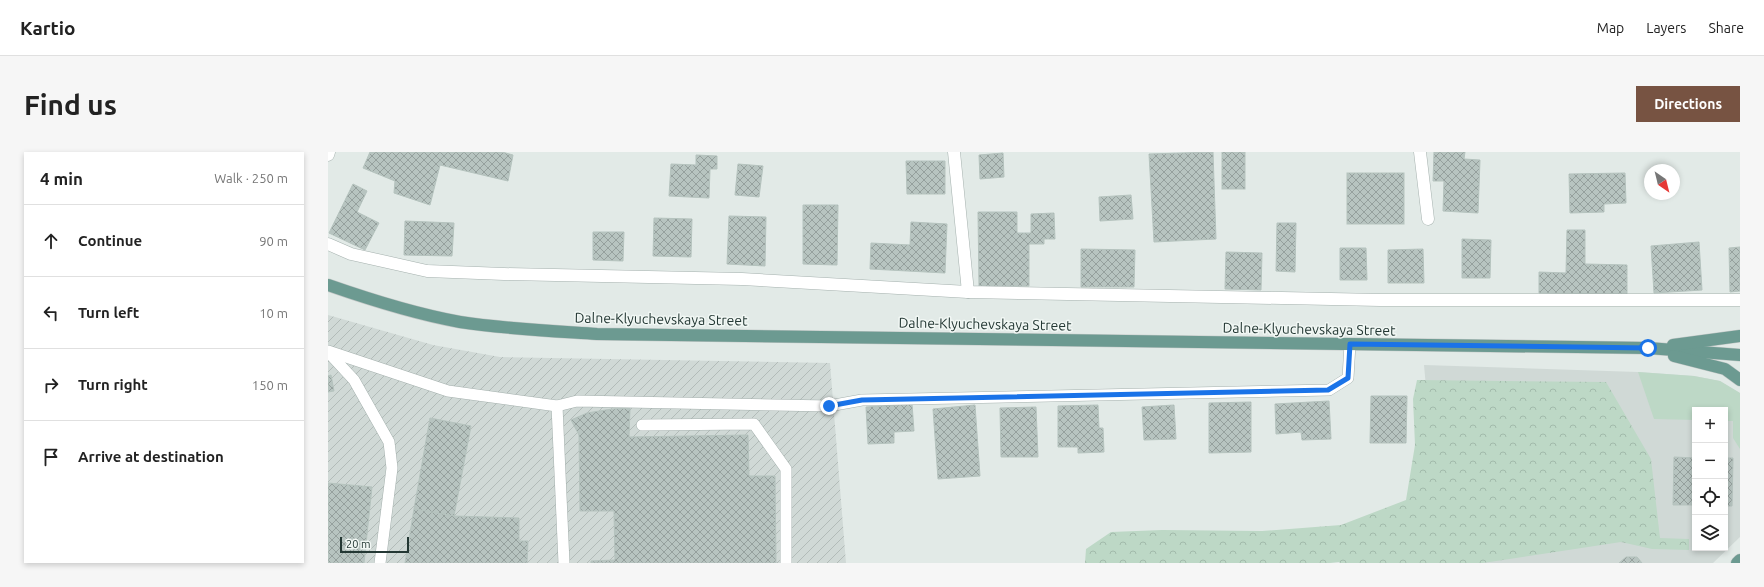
<!DOCTYPE html>
<meta charset="utf-8">
<style>
body{margin:0;font-family:Ubuntu,sans-serif;background:#f6f6f6;color:#222}
.controls{position:absolute;right:12px;bottom:12px;display:grid;overflow:hidden;border-radius:0px;box-shadow:0 2px 6px #0003}
.controls button{width:36px;height:36px;display:grid;place-items:center;padding:0;border:0;border-bottom:1px solid #e0e0e0;background:#fff;color:#222;font:20px sans-serif}
.compass{position:absolute;left:1316px;top:12px;width:36px;height:36px;border-radius:50%;background:#fff;box-shadow:0 2px 6px #0003;rotate:145deg}
.scale{position:absolute;left:12px;bottom:10px;width:69px;box-sizing:border-box;padding-left:4px;border:2px solid #243834;border-top:0;font-size:11px;line-height:14px;white-space:nowrap;color:#243834;-webkit-text-stroke:3px #f1f7f4;paint-order:stroke}
.stop{position:absolute;width:12px;height:12px;margin:-9px;border:3px solid #1a73e8;border-radius:50%;background:#fff}
.stop.end{background:#1a73e8;border-color:#fff;box-shadow:0 1px 4px #0008}
.list{margin:0;padding:0;list-style:none}
h2{display:flex;justify-content:space-between;align-items:center;height:52px;margin:0;padding:0 16px;font-size:17px}
h2 small{font-size:13px;font-weight:400;color:#767676}
.list li{display:grid;grid-template-columns:26px 1fr auto;gap:12px;align-items:center;box-sizing:border-box;height:72px;padding:0 16px;border-top:1px solid #e0e0e0}
.list b{display:block;font-size:15px;white-space:nowrap}
.list em{font-size:13px;font-style:normal;color:#767676}
.icon{flex:none;width:22px;height:22px;fill:none;stroke:currentColor;stroke-width:2;stroke-linecap:round;stroke-linejoin:round}
.map{position:relative;flex:none;width:1412px;height:411px;overflow:hidden;border-radius:0px}
header{display:flex;align-items:center;gap:24px;box-sizing:border-box;height:56px;padding:0 20px;background:#fff;border-bottom:1px solid #e0e0e0}
header strong{font-size:19px}
nav{display:flex;gap:22px;margin-inline-start:auto;font-size:14px}
.intro{display:flex;align-items:center;justify-content:space-between;box-sizing:border-box;height:96px;padding:0 24px}
h1{margin:0;font-size:28px}
.button{padding:10px 18px;border-radius:0px;background:#775342;color:#fff;font-size:14px;font-weight:700}
main{display:flex;gap:24px;padding:0 24px}
aside{flex:1;background:#fff;border-radius:0px;box-shadow:0 2px 6px #0003}
.map>svg:first-child{display:block}
.built{fill:#d0d9d6;fill-rule:evenodd}
.industrial{fill:url(#industrial-furrows)}
.green{fill:#bdd8c6}
.forest{fill:url(#forest-crowns)}
.building{fill:url(#building-cross-hatch);stroke:#b5c3be}
.lines{fill:none;stroke-linecap:round;stroke-linejoin:round}
.lane-casing{stroke:#a5b1ae;stroke-width:12}
.street-casing{stroke:#a5b1ae;stroke-width:13}
.primary-casing{stroke:#c2c7c6;stroke-width:13}
.lane{stroke:#fff;stroke-width:11}
.street{stroke:#fff;stroke-width:12}
.primary{stroke:#6c9a91;stroke-width:12}
.route{stroke:#1a73e8;stroke-width:5}
.labels{text-anchor:middle;stroke-width:3;stroke-linejoin:round;paint-order:stroke}
.street-label{font-size:14px;fill:#243834;stroke:#f1f7f4}
</style>
<header>
<strong>Kartio</strong>
<nav><a>Map</a><a>Layers</a><a>Share</a></nav>
</header>
<div class="intro"><h1>Find us</h1><a class="button">Directions</a></div>
<main>
<aside>
<h2>4 min<small>Walk · 250 m</small></h2>
<ul class="list">
<li><svg class="icon" aria-label="ahead" viewBox="0 0 24 24"><path d="M12 20V5M6 11l6-6 6 6"/></svg><div><b>Continue</b></div><em>90 m</em></li>
<li><svg class="icon" aria-label="left" viewBox="0 0 24 24"><path d="M17 20v-9H6M10 6l-5 5 5 5"/></svg><div><b>Turn left</b></div><em>10 m</em></li>
<li><svg class="icon" aria-label="right" viewBox="0 0 24 24"><path d="M7 20v-9h11M14 6l5 5-5 5"/></svg><div><b>Turn right</b></div><em>150 m</em></li>
<li><svg class="icon" aria-label="arrive" viewBox="0 0 24 24"><path d="M6 21V4h12l-3 4 3 4H6"/></svg><div><b>Arrive at destination</b></div></li>
</ul>
</aside>
<div class="map">
<svg width="1412" height="411" viewBox="0 0 1412 411">
<defs>
<pattern id="industrial-furrows" width="10" height="10" patternUnits="userSpaceOnUse"><rect width="10" height="10" fill="#d0d9d6"/><path d="M-1 1l2-2M0 10L10 0M9 11l2-2" fill="none" stroke="#b2bbb8"/></pattern>
<pattern id="forest-crowns" width="20" height="18" patternUnits="userSpaceOnUse"><rect width="20" height="18" fill="#bdd8c6"/><path d="M2 6a3 3 0 1 1 6 0M12 15a3 3 0 1 1 6 0" fill="none" stroke="#a2baab"/></pattern>
<pattern id="building-cross-hatch" width="8" height="8" patternUnits="userSpaceOnUse"><rect width="8" height="8" fill="#b7c4c0"/><path d="M0 0l8 8M0 8l8-8" fill="none" stroke="#95a09d"/></pattern>
</defs>
<rect width="100%" height="100%" fill="#e2eae7"/>
<path class="built" d="M1096,213L1310,220L1366,224L1392,229L1412,241V385L1385,411H1114ZM1367,258H1397V396H1367Z"/>
<polygon class="industrial" points="0,163 105,193 172,205 502,211 518,411 0,411"/>
<polygon class="green" points="1310,220 1366,224 1392,229 1412,241 1412,297 1405,286 1405,269 1397,269 1397,258 1367,258 1367,268 1326,267"/>
<polygon class="forest" points="1089,228 1278,230 1323,307 1332,386 1361,387 1361,398 1324,397 1293,390 1155,411 1012,411 1011,410 1002,411 757,411 758,397 783,380 834,378 934,379 1013,373 1078,348 1087,293 1085,247"/>
<g class="building">
<polygon points="42,0 174,0 185,3 180,29 112,13 102,53 66,41 67,29 35,16"/>
<polygon points="885,0 888,87 826,90 821,2"/>
<rect x="894" y="0" width="23" height="37"/>
<polygon points="1106,0 1137,0 1136,7 1152,8 1150,61 1115,59 1116,29 1105,29"/>
<polygon points="675,1 676,25 652,27 651,3"/>
<polygon points="368,3 389,4 389,17 382,17 381,46 341,44 343,12 368,13"/>
<polygon points="578,9 617,9 617,42 579,42"/>
<polygon points="410,12 435,14 431,45 407,43"/>
<rect x="1019" y="21" width="57" height="51"/>
<polygon points="1297,21 1298,51 1276,52 1276,60 1242,61 1241,22"/>
<polygon points="25,32 39,39 29,60 51,71 37,98 1,81"/>
<polygon points="803,43 805,67 772,69 771,45"/>
<polygon points="475,53 510,53 509,113 475,112"/>
<polygon points="650,60 689,60 689,81 703,81 703,62 726,61 727,87 716,87 716,92 701,92 701,134 651,134"/>
<polygon points="401,64 438,65 437,114 399,112"/>
<polygon points="326,66 364,67 363,105 325,104"/>
<polygon points="77,69 126,71 124,104 76,103"/>
<polygon points="583,70 619,72 617,121 542,117 543,91 582,93"/>
<polygon points="949,71 968,71 967,120 948,119"/>
<polygon points="1239,78 1257,78 1257,112 1299,113 1299,142 1211,141 1211,120 1238,121"/>
<polygon points="265,80 296,80 295,109 265,108"/>
<polygon points="1134,87 1163,88 1162,126 1134,126"/>
<polygon points="1371,90 1374,138 1326,141 1323,94"/>
<polygon points="1412,95 1412,139 1402,140 1401,96"/>
<polygon points="1012,96 1038,96 1039,128 1012,128"/>
<polygon points="753,97 807,98 806,135 753,135"/>
<polygon points="1095,97 1096,131 1060,131 1060,98"/>
<polygon points="898,100 934,101 933,138 897,137"/>
<polygon points="3,223 6,239 0,240 0,224"/>
<polygon points="1043,244 1079,244 1078,291 1042,291"/>
<polygon points="1001,249 1003,287 974,288 973,280 948,282 947,252"/>
<polygon points="923,250 923,300 881,301 881,251"/>
<polygon points="584,252 586,279 566,280 566,291 540,292 538,255"/>
<polygon points="647,253 652,324 610,327 605,257"/>
<polygon points="770,253 771,276 775,276 776,300 750,301 750,295 730,295 730,254"/>
<polygon points="846,253 848,287 816,288 814,255"/>
<polygon points="708,255 710,305 673,305 672,256"/>
<polygon points="302,256 301,285 420,283 421,324 447,324 448,411 263,411 263,409 287,408 286,359 252,359 251,283 243,268 259,261 284,257"/>
<polygon points="102,266 143,274 126,364 86,357"/>
<polygon points="1346,305 1367,306 1367,353 1345,353"/>
<polygon points="1397,306 1405,306 1404,354 1397,354"/>
<polygon points="0,331 44,335 36,411 0,411"/>
<polygon points="86,357 126,364 191,366 191,389 200,389 199,411 77,411"/>
<polygon points="1298,405 1309,405 1314,411 1291,411"/>
</g>
<g class="lines">
<g class="lane-casing">
<g id="lane">
<polyline points="0,199 120,239 229,254 249,249 501,254 534,248 1001,238 1020,226 1022,192"/>
<polyline points="0,200 26,228 61,290 64,316 52,411"/>
<polyline points="229,254 236,411"/>
<polyline points="314,273 426,272 458,317 458,411"/>
</g>
</g>
<g class="street-casing">
<g id="street">
<polyline points="626,0 640,140"/>
<polyline points="1092,0 1100,67"/>
<polyline points="0,3 1,0"/>
<polyline points="0,92 23,102 99,119 176,122 414,127 640,140 1052,148 1412,148"/>
</g>
</g>
<g class="primary-casing">
<g id="primary">
<path d="M0,133C43,148 87,162 132,170C177,177 223,179 269,182L1320,196L1412,203"/>
<polyline points="1345,193 1412,184"/>
<polyline points="1346,204 1397,217 1412,228"/>
<polyline points="1409,411 1412,408"/>
</g>
</g>
<use href="#lane" class="lane"/>
<use href="#street" class="street"/>
<use href="#primary" class="primary"/>
</g>
<g class="lines">
<polyline class="route" points="501,254 534,248 1000,238 1020,226 1022,192 1320,196"/>
</g>
<g class="labels">
<g class="street-label">
<text transform="translate(333 167) rotate(1)" y="5">Dalne-Klyuchevskaya Street</text>
<text transform="translate(657 172) rotate(1)" y="5">Dalne-Klyuchevskaya Street</text>
<text transform="translate(981 177) rotate(1)" y="5">Dalne-Klyuchevskaya Street</text>
</g>
</g>
</svg>
<div class="controls">
<button>+</button>
<button>−</button>
<button><svg class="icon" aria-label="locate" viewBox="0 0 24 24"><circle cx="12" cy="12" r="6"/><path d="M12 2v4M12 18v4M2 12h4M18 12h4"/></svg></button>
<button><svg class="icon" aria-label="layers" viewBox="0 0 24 24"><path d="M12 4l9 5-9 5-9-5zM3 14l9 5 9-5"/></svg></button>
</div>
<svg class="compass" viewBox="-18 -18 36 36"><path d="M0-13l5 13h-10z" fill="#e53935"/><path d="M0 13l5-13h-10z" fill="#767676"/></svg>
<div class="scale">20 m</div>
<div class="stop" style="left:1320px;top:196px"></div>
<div class="stop end" style="left:501px;top:254px"></div>
</div>
</main>
